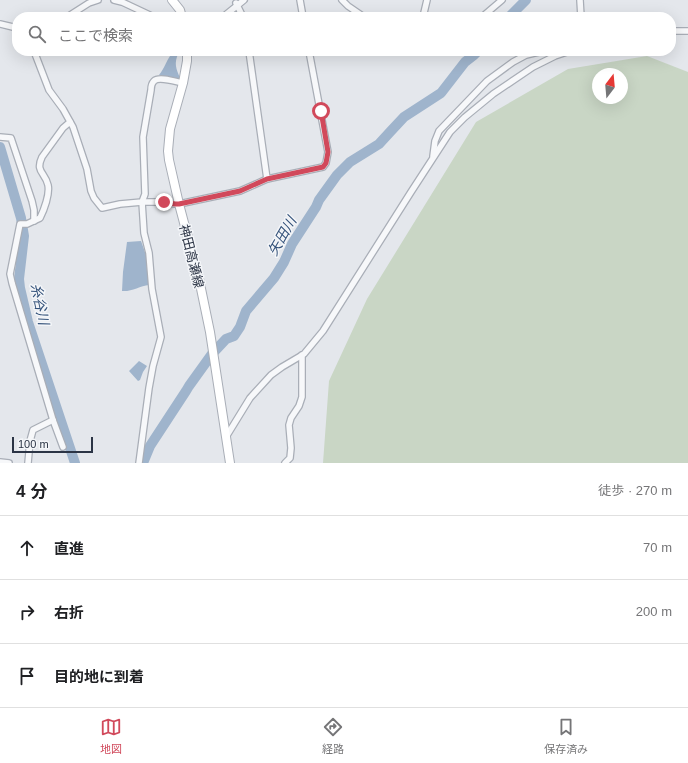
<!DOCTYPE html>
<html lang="ja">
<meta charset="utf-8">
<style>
body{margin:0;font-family:Arial,"Noto Sans JP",sans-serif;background:#f2f2f2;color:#202124}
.compass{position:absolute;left:592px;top:68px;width:36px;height:36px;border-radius:50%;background:#fff;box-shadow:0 4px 16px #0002;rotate:16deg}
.scale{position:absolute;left:12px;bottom:10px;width:81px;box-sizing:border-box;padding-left:4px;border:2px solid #2b3445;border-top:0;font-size:11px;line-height:14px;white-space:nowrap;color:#2b3445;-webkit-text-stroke:3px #f4f6f9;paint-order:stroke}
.stop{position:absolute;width:12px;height:12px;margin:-9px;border:3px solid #d1495b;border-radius:50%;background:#fff}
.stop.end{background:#d1495b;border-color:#fff;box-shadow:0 1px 4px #0008}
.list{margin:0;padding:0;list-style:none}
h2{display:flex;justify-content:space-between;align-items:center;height:52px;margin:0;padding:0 16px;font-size:17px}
h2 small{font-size:13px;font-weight:400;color:#757577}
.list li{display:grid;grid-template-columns:26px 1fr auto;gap:12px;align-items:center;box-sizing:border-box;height:64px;padding:0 16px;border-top:1px solid #e0e0e0}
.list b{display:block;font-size:15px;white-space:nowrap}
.list em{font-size:13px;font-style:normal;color:#757577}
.icon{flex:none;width:22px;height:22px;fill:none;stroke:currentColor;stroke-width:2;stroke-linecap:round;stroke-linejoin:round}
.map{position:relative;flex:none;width:688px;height:463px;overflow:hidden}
.search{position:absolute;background:#fff;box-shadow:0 4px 16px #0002;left:12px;right:12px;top:12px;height:44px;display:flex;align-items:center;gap:10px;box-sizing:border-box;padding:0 14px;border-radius:16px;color:#757577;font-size:15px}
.sheet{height:244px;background:#fff}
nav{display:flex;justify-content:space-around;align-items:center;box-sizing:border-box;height:56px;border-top:1px solid #e0e0e0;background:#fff;font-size:11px;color:#757577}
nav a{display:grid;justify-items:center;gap:2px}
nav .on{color:#d1495b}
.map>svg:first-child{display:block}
.green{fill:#c9d6c5;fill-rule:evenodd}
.water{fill:#9fb4cc}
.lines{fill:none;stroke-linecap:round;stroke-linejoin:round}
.river{stroke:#9fb4cc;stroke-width:10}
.minor-casing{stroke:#a9aeb7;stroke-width:8}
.secondary-casing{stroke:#a9aeb7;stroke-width:10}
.minor{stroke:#f7f8fa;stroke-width:5.5}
.secondary{stroke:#fff;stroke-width:8}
.route{stroke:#d1495b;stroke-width:5}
.labels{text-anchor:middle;stroke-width:3;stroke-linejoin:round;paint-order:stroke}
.street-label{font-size:13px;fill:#2b3445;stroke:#f4f6f9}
.water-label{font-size:14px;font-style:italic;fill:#34527a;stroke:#f4f6f9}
</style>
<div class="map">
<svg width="688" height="463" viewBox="0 0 688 463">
<rect width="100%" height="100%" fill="#e4e7ec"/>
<path class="green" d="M647,56L688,72V463H323L329,381L367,299L476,122L568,69ZM598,74H622V98H598Z"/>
<g class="water">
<path d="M174,51H176L178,54C174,64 176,68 180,78L176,79L159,75C165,68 167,58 174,51Z"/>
<path d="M141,241L146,255L147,270L149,285C140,286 131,292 122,291L123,272L127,242Z"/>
<polygon points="139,361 147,366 143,372 140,380 138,381 129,371"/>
</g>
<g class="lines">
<g class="river">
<polyline points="509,17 526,0"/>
<polyline points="0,147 21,218 24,236 19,279 20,288 28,322 75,463"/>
<polyline points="143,463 150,446 186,391 189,386 212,354 226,339 234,336 240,327 246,311 274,278 284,262 292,244 316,207 319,200 337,175 350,162 379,144 390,132 404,117 441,93 465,62 474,55 478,51"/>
</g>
<g class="minor-casing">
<g id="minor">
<polyline points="114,0 122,2 154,17"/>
<polyline points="300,0 303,17"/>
<polyline points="342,0 348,6 364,17"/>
<polyline points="580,0 581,17"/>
<polyline points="236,3 243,17"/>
<polyline points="67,17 89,3 98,0"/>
<polyline points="223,17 244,0"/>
<polyline points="423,17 427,0"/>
<polyline points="482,17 502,0"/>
<polyline points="0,24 17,28"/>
<polyline points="671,31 688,31"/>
<path d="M34,51L49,90L63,109L73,127L87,169L91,191L94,198L102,208L120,204L142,202L145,194L143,137L151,90C151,87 152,83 154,81C159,76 177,82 183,83"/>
<polyline points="249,51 267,179"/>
<polyline points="0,137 11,138 32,201 34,210 34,221"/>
<polyline points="433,156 435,141 439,131 487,81 513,62 526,55 543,51"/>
<polyline points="226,437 250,398 271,375 282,367 304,354 323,331 411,192 450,132 465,117 493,94 533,67 555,56 570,51"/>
<path d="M63,447L53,420L12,283L10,274L20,224H27L40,218C44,210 50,194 48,185C45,172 35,172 42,157L63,128L70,122"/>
<polyline points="0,462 9,463"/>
<polyline points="28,463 30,441 33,430 53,420"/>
<polyline points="139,463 149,388 153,366 161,337 152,289 149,253 144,233 142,202 164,202 175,204 179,204 240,191 267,179 323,167 326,163 328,152 309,51"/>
<polyline points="285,463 290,458 291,448 289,425 291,418 299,406 302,397 302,355"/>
</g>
</g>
<g class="secondary-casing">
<g id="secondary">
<polyline points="172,0 180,10 182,17"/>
<polyline points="187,51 187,61 183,83 170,129 168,151 169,160 179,204 199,279 210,332 230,463"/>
</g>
</g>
<use href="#minor" class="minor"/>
<use href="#secondary" class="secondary"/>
</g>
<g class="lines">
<polyline class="route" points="164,202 175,204 179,204 240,191 267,179 323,167 326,163 328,152 321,111"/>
</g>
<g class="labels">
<g class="street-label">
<text transform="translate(192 256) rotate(76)" y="5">神田高瀬線</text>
</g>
<g class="water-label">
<text transform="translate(282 236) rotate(-60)" y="5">矢田川</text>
<text transform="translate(40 304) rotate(78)" y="5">糸谷川</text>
</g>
</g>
</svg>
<svg class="compass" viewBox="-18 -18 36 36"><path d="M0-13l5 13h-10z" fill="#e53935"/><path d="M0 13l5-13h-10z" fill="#757577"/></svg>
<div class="scale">100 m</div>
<div class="stop" style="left:321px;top:111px"></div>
<div class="stop end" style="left:164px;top:202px"></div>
<div class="search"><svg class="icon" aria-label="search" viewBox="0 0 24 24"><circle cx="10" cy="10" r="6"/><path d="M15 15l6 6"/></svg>ここで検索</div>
</div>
<section class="sheet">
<h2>4 分<small>徒歩 · 270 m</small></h2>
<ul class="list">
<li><svg class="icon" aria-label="ahead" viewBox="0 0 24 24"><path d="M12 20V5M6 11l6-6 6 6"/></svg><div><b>直進</b></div><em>70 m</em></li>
<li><svg class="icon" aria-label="right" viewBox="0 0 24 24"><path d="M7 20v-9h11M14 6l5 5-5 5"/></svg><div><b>右折</b></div><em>200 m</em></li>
<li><svg class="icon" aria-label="arrive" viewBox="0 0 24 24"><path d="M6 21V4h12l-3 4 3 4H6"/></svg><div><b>目的地に到着</b></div></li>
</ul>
</section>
<nav>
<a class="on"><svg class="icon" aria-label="map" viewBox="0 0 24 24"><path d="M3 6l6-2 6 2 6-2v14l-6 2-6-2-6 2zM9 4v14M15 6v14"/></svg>地図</a>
<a><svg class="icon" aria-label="directions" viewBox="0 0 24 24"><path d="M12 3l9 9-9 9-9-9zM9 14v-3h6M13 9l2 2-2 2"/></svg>経路</a>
<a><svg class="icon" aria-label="saved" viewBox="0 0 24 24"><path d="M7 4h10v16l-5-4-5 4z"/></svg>保存済み</a>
</nav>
